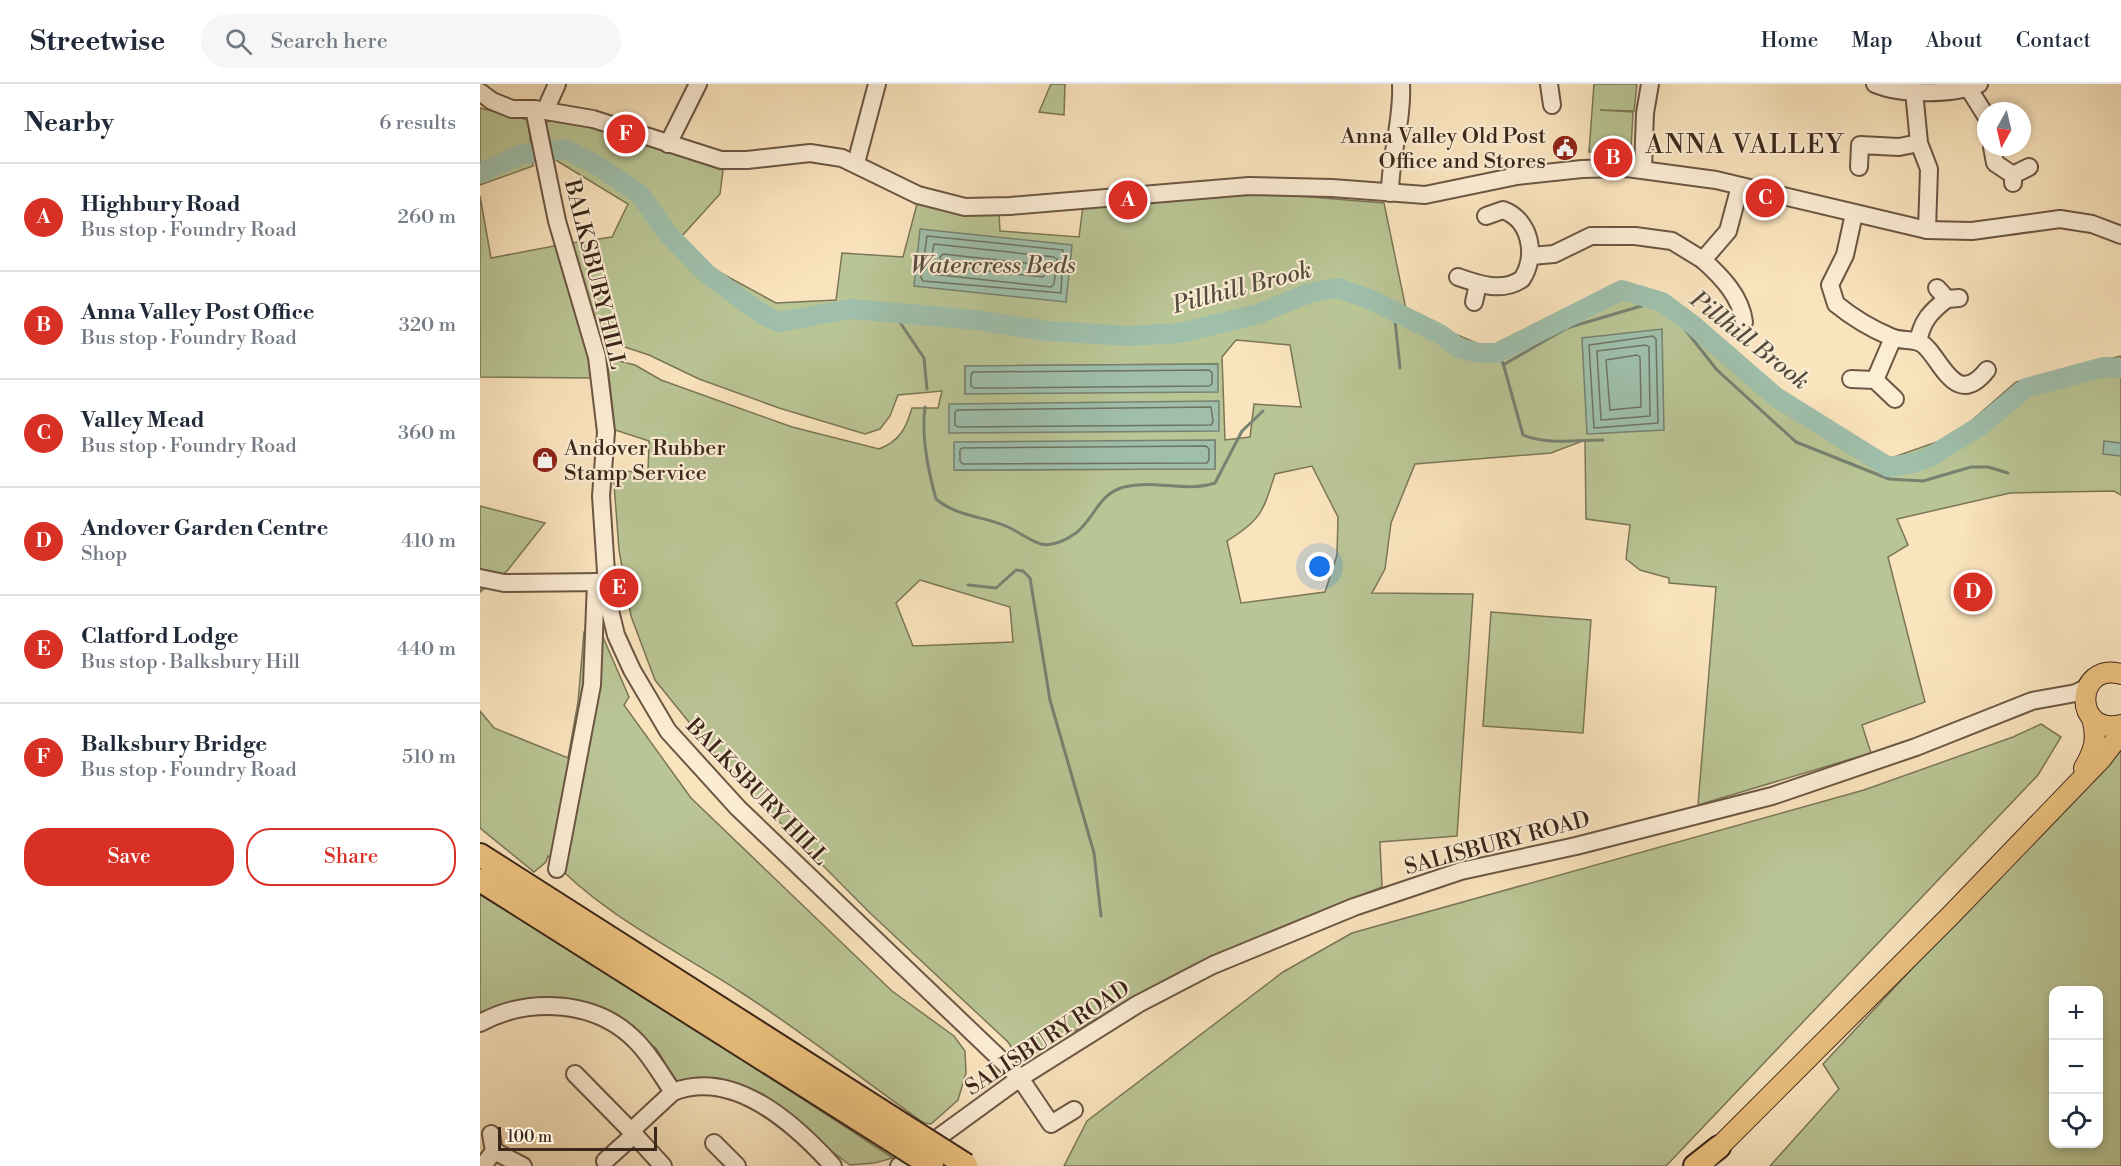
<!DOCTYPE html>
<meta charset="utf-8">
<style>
body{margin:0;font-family:"Libre Bodoni",serif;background:#f6f6f7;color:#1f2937}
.controls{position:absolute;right:18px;bottom:18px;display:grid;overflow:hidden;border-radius:12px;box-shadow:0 3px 9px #0003}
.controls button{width:54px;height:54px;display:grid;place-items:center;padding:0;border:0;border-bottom:2px solid #e0e1e3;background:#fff;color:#1f2937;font:30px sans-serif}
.compass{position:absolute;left:1497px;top:18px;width:54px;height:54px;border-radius:50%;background:#fff;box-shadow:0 3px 9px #0003;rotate:188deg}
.scale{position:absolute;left:18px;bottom:15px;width:159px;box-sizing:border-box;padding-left:6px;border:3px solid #3c271b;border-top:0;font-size:16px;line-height:21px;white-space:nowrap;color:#3c271b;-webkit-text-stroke:4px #fcedd5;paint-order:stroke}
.you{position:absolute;left:840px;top:483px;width:21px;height:21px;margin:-15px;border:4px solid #fff;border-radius:50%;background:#1a73e8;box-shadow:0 0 0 9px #1a73e833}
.badge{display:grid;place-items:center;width:39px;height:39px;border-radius:50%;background:#d93025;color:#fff;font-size:20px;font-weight:700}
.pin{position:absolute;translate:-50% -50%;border:3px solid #fff;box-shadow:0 2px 6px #0006}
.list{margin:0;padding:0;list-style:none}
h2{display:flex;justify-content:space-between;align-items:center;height:78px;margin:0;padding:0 24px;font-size:26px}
h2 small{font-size:20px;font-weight:400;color:#747a83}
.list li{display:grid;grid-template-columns:39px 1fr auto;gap:18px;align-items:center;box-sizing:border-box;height:108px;padding:0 24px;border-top:2px solid #e0e1e3}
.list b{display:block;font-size:22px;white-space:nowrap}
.list p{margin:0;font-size:20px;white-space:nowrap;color:#747a83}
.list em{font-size:20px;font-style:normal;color:#747a83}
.actions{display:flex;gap:12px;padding:18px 24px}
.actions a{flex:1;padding:14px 0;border:2px solid #d93025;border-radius:24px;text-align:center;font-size:21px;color:#d93025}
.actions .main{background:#d93025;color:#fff}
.icon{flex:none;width:33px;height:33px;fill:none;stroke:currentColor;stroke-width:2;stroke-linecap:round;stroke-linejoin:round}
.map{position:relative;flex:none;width:1641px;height:1082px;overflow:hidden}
header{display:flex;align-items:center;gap:36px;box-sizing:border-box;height:84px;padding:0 30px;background:#fff;border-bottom:2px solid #e0e1e3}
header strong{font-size:28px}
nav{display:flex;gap:33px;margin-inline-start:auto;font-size:21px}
.search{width:420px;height:54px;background:#f6f6f7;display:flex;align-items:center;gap:15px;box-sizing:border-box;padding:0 21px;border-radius:33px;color:#747a83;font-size:22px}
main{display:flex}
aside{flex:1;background:#fff}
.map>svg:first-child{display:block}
.green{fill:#bac595;stroke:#7b7658;stroke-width:1.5;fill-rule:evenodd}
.water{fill:#9fbfab;stroke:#778271;stroke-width:1.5}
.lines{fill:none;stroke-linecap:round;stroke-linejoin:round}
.shore{stroke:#6e7363;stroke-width:1.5}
.stream{stroke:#778271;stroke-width:3}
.river{stroke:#9fbfab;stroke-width:20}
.minor-casing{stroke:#6c5644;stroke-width:20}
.major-casing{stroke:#3c271b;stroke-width:22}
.highway-casing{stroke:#3c271b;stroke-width:26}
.minor{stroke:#fcedd5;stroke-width:16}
.major{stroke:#edc27f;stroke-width:20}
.highway{stroke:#edc27f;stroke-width:22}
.highway-bridge-casing{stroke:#3c271b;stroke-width:26;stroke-linecap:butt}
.highway-bridge{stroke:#edc27f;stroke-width:22}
.labels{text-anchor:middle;stroke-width:4.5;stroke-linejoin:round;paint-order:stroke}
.poi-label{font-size:22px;fill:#3c271b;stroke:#fcedd5;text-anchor:end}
.street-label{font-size:22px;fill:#3c271b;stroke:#fcedd5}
.water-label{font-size:24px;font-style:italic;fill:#554d3f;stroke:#fcedd5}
.quarter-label{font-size:26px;letter-spacing:1.5px;fill:#3c271b;stroke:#fcedd5}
</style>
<header>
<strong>Streetwise</strong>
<div class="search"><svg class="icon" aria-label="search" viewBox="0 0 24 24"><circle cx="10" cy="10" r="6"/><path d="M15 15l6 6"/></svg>Search here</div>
<nav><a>Home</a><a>Map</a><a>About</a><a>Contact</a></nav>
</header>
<main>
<aside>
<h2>Nearby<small>6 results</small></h2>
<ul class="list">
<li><span class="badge">A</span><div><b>Highbury Road</b><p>Bus stop · Foundry Road</p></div><em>260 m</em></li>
<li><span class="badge">B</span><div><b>Anna Valley Post Office</b><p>Bus stop · Foundry Road</p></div><em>320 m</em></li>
<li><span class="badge">C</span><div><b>Valley Mead</b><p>Bus stop · Foundry Road</p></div><em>360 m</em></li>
<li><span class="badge">D</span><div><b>Andover Garden Centre</b><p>Shop</p></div><em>410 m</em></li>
<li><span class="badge">E</span><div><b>Clatford Lodge</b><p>Bus stop · Balksbury Hill</p></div><em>440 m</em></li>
<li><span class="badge">F</span><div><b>Balksbury Bridge</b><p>Bus stop · Foundry Road</p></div><em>510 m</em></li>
</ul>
<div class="actions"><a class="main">Save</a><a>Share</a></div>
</aside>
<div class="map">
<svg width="1641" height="1082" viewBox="0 0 1641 1082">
<rect width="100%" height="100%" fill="#fae4be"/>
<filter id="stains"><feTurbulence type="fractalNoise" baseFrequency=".00333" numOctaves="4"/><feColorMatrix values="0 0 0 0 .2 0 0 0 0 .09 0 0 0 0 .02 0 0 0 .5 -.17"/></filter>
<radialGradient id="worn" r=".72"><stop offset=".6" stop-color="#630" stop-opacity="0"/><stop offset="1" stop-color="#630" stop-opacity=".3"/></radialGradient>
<g class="green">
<polygon points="571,0 585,0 584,31 559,28"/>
<polygon points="1114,0 1157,0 1154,27 1120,26 1153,28 1151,67 1109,68"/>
<polygon points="0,24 48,36 53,82 0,101"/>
<path d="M72,36L99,38L243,86L240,110L201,153L228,182L296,219L356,216L362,169L423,173L437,120L485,131L519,129L520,147L599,153L603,122L781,109L904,119L927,230L1011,265L1141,205L1182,218L1297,306L1411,374L1474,352L1536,298L1641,272V411L1634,407L1530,409L1417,435L1428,461L1408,473L1445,618L1382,641L1391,669L1218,721L1236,503L1189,499V494L1160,486L1146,475L1150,441L1106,435L1105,356L1071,369L935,380L911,439L905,485L892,509L993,510L977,752L900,758L902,803L726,875L540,977L528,958L390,829L246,684L175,596L151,532L139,466L133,386L168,389L169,357L135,346L127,274L155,281L181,296L312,343L399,365C420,357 426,344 432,324H458L462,307L418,311L410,332L400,345L385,350L299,324L219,295L169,271L120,255L92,159L132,153L148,120L69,72L65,39ZM756,256L810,261L821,323L774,320L770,353L745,356L742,273ZM738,280L485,310V282ZM735,356V385L474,386ZM832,382L858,433L857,471L845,508L761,519L747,457C781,436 783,428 795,390ZM440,496L530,523L533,558L433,562L416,519Z"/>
<polygon points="0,112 11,174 79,161 110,273 111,294 0,293"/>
<polygon points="0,422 65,439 27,487 0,508"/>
<polygon points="1011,528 1111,536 1103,649 1003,642"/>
<path d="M104,548L122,551L149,613L144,621L211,714L412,907L474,952L485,967L486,989L478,1016L451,1040L444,1039C383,996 324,949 262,909C195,865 122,831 68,772L66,778L54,788L0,744V627L14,644L88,674L98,618Z"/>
<polygon points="1561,640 1581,653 1558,691 1186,1082 584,1082 607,1037 803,888 872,849 1384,706 1533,653"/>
<path d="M1641,661V1082H1290L1359,1005L1343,980ZM1574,906H1618V1060H1574Z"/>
<polygon points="0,810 83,858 413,1074 394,1079 370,1081 290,1021 197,998 176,964 113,923 42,917 25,920 0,932"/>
</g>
<g class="water">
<polygon points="440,145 592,161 586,218 434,202"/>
<polygon points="1182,245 1184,346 1107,350 1102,254"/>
<polygon points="738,280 738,308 485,310 485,282"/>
<polygon points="739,317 739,347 469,349 469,320"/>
<polygon points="735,356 735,385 474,386 474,358"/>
<polygon points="1624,357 1641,359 1641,372 1623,370"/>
</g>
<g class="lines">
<g class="shore">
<polygon points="447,152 583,166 581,209 443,197 441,194"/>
<polygon points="454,160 574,173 577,175 574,200 571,203 451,190 449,187"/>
<polygon points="463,170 564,181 566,190 563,193 462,182 460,173"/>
<polygon points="1173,252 1176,255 1178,339 1114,344 1109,261"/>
<polygon points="1166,261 1169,263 1170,332 1121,336 1117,267"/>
<polygon points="1157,271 1160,273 1161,323 1130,326 1126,276"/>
<polygon points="729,286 732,289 732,300 729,302 494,304 491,302 491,291 493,288"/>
<polygon points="731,323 733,338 731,341 478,343 475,341 475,328 477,326"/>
<polygon points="726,362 729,365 729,376 727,379 483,380 480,377 480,366 482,364"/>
</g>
<g class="stream">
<polyline points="914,227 920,284"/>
<polyline points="413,228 444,274 447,305"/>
<path d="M1017,269L1023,279L1043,351C1065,361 1099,356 1123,356"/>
<polyline points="1023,281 1087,244 1168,220 1192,229 1237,286 1316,358 1409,395 1443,397 1491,383 1508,383 1528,389"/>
<path d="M445,323C441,352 448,386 456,415C477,433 504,432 528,443C539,448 550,457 561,460C573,463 586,456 596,449C615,434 618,410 644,403C675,395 705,409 735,399L762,347L783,327"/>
<polyline points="488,501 516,504 536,486 543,487 550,494 570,616 614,769 621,832"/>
</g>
<polyline class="river" points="0,89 42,70 86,65 120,83 160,110 186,148 226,189 283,231 299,238 371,225 497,236 566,247 650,252 700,249 778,230 829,209 858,204 889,215 960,250 979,264 999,269 1017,269 1142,206 1182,218 1213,241 1296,313 1408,383 1434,379 1450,373 1500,342 1546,304 1624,283 1641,284"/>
<g class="minor-casing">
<g id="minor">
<polyline points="1069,0 1072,21"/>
<path d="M1395,0C1421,11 1473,11 1499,0"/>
<polyline points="1489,5 1506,32"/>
<polyline points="1434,7 1439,59 1449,85 1447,146"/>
<polyline points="0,8 12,17 32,25 54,25 113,35 241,76 267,76 330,69 362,74 438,111 485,123 530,122 769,102 852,104 945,111 1037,92 1102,85 1147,84 1236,96 1447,146 1492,147 1580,135 1612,140 1641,151"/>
<polyline points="54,25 77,137 117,273 126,348 121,412 128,518 136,551 152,586 188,647 258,724 540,994 571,1040 594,1026"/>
<polyline points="65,27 77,0"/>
<polyline points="188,60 218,0"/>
<polyline points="1512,63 1515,79 1533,91"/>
<polyline points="376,79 397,0"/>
<polyline points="1379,83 1380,61 1419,63 1439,59"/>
<polyline points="1163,85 1165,29 1170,0"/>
<polyline points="1533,99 1533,91 1549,83"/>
<path d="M910,109C910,72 923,36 921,0"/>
<path d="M1374,130L1365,171L1350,201L1356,220C1372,233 1392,245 1411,253C1420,257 1430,255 1439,258C1459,266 1473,329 1507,286"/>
<polyline points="1051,172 1074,170 1111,152 1155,152 1192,157 1223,176 1248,147 1260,102"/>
<path d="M1223,176C1242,193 1261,213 1264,238"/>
<path d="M978,193C998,200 1022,209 1042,195C1057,172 1051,136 1023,126L1006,132"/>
<polyline points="1457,204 1467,215 1479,214"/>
<polyline points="994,218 998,200"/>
<path d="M1438,258C1442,237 1450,228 1467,215"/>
<polyline points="1371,295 1395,296 1415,315"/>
<polyline points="1395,296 1413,254"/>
<polyline points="0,494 24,499 126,498"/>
<polyline points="77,785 112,601 116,498"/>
<path d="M0,939C50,912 118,916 158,959C172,974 182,992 193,1008C254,984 315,1040 353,1082"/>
<polyline points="95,990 151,1047 193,1008"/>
<polyline points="151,1047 183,1082"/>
<polyline points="234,1059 257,1082"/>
<polyline points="14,1067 43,1082"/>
<polyline points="125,1077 155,1050"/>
<polyline points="3,1082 14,1067 11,1050"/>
<polyline points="419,1082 540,994 658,920 733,881 874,823 981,787 1096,762 1292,712 1436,663 1552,617 1596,609 1608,603"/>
</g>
</g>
<g class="major-casing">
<g id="major">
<path d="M1641,590C1595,577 1592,652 1641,641"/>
<path d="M1604,684C1614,667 1618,655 1612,634"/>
<polyline points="1229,1073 1471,831 1622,674 1641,649"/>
</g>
</g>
<g class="highway-casing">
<g id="highway">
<polyline points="0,771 434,1048"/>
<polyline points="0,796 419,1061"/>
<polyline points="1215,1082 1239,1063"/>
</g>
</g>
<use href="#minor" class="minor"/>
<use href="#major" class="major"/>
<use href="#highway" class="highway"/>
<g class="highway-bridge-casing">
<g id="highway-bridge">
<polyline points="434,1048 486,1081"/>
<polyline points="419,1061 452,1082"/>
</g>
</g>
<use href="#highway-bridge" class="highway-bridge"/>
</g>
<defs>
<g id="civic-disc" transform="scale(1.35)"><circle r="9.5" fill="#8f2418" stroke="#fcedd5"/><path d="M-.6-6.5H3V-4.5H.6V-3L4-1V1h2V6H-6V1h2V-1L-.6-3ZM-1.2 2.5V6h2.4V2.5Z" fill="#fff"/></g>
<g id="shop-disc" transform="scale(1.35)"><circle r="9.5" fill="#8f2418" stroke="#fcedd5"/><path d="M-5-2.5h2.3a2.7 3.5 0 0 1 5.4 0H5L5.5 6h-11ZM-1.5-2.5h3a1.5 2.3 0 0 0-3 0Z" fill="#fff"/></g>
</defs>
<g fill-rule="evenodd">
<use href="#civic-disc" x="1085" y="64"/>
<use href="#shop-disc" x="65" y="376"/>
</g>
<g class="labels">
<g class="poi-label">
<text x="1066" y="59">Anna Valley Old Post<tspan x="1066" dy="25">Office and Stores</tspan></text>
<text x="84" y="371" text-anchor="start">Andover Rubber<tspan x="84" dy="25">Stamp Service</tspan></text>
</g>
<g class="street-label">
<text transform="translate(116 190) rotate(76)" y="8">BALKSBURY HILL</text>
<text transform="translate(278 707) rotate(46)" y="8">BALKSBURY HILL</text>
<text transform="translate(1017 758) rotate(-15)" y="8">SALISBURY ROAD</text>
<text transform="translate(567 953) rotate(-33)" y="8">SALISBURY ROAD</text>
</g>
<g class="water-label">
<text x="513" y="189">Watercress Beds</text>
<text transform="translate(762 203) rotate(-15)" y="8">Pillhill Brook</text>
<text transform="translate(1270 256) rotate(38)" y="8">Pillhill Brook</text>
</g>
<g class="quarter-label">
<text x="1265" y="69">ANNA VALLEY</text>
</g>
</g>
<rect width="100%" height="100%" filter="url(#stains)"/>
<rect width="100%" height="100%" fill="url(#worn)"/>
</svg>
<div class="controls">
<button>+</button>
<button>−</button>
<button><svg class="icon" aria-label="locate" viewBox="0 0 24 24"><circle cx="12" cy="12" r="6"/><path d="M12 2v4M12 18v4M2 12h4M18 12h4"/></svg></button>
</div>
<svg class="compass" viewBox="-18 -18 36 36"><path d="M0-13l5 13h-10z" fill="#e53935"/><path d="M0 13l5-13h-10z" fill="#747a83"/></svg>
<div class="scale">100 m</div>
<div class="you"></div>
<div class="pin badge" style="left:648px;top:116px">A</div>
<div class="pin badge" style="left:1133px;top:74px">B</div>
<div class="pin badge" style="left:1285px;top:114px">C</div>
<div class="pin badge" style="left:1493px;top:508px">D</div>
<div class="pin badge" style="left:139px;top:504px">E</div>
<div class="pin badge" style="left:146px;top:50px">F</div>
</div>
</main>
